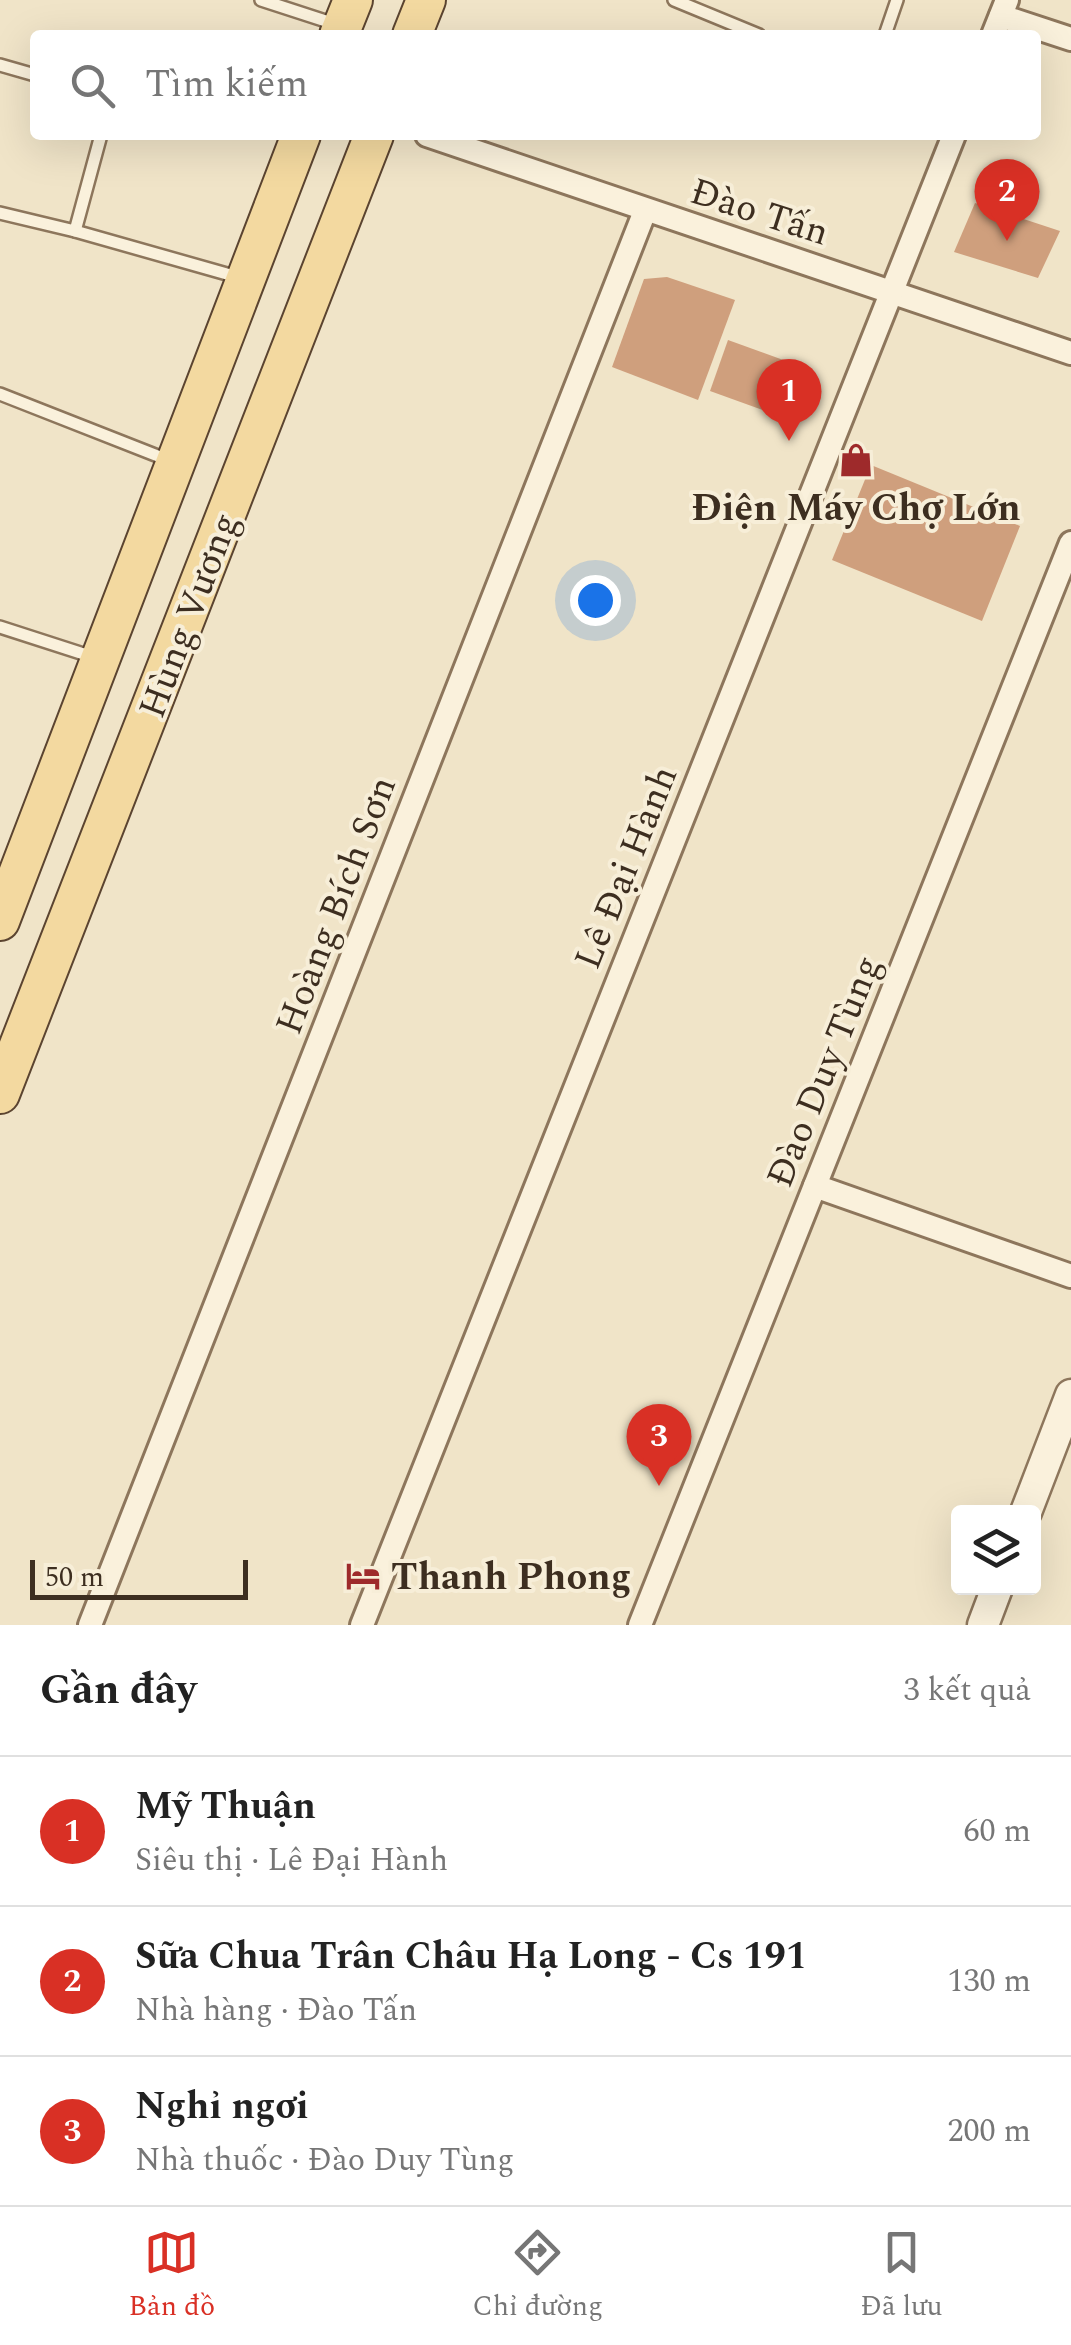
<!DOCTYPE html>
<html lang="vi">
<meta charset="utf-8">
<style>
body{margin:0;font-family:Spectral,serif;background:#f2f2f2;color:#222}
.controls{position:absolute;right:30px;bottom:30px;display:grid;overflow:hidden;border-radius:10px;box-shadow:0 10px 40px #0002}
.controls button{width:90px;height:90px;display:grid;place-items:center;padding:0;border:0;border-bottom:2px solid #e0e0e0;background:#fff;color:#222;font:50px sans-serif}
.scale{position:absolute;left:30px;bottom:25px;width:218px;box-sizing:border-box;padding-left:10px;border:5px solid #3d2e20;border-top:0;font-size:28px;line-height:35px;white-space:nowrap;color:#3d2e20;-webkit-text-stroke:8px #f7eed8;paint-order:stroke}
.you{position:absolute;left:595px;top:600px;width:35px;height:35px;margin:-25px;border:8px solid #fff;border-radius:50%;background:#1a73e8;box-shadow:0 0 0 15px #1a73e833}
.badge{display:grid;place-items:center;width:65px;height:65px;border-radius:50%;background:#d93025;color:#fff;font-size:32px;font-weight:700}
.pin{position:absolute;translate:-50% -82px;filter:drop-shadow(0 2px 5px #0008)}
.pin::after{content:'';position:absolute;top:52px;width:35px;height:30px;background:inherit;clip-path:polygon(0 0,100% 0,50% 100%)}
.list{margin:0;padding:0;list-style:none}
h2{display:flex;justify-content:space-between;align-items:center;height:130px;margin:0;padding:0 40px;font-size:42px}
h2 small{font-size:32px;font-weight:400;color:#767676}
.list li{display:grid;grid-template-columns:65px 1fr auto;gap:30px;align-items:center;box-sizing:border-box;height:150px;padding:0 40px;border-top:2px solid #e0e0e0}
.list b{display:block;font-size:38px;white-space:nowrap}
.list p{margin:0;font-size:32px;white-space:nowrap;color:#767676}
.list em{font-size:32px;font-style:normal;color:#767676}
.icon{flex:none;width:55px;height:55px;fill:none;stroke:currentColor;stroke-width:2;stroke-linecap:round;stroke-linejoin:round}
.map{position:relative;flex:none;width:1071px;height:1625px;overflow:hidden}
.search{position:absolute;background:#fff;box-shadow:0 10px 40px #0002;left:30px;right:30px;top:30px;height:110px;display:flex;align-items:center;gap:25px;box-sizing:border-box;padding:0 35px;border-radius:10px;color:#767676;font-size:38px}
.sheet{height:580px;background:#fff}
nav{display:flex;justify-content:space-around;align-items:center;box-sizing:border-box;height:140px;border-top:2px solid #e0e0e0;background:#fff;font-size:28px;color:#767676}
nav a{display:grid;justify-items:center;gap:5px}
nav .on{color:#d93025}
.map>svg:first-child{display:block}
.building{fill:#cf9f7d}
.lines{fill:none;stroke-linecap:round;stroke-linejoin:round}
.service-casing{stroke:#8d765c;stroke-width:16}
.minor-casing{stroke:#8d765c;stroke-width:28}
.tertiary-casing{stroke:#8d765c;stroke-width:35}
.primary-casing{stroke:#5b4430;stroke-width:42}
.service{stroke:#faf1dc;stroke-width:11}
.minor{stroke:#faf1dc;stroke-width:22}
.tertiary{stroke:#faf1dc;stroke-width:30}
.primary{stroke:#f3d9a0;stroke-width:38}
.labels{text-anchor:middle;stroke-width:8;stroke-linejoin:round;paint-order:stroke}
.street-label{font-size:38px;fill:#3d2e20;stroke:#f7eed8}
.poi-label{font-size:38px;font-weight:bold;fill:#3d2e20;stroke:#f7eed8}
</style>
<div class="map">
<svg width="1071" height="1625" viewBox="0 0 1071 1625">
<rect width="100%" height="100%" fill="#f0e4c8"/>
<g class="building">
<polygon points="975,203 1060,231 1038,278 954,252"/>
<polygon points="667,277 735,300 698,400 612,367 644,279"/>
<polygon points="728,340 808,369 790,420 710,391"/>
<polygon points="871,465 1020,526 982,621 832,560"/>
</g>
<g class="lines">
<g class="service-casing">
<g id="service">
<polyline points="261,0 338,25"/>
<polyline points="674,0 759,35"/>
<polyline points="885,35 897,0"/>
<polyline points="0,65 35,75"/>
<polyline points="101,135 75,231 241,278"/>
<polyline points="0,213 75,231"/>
<polyline points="0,394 168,460"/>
<polyline points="0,627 96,658"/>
</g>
</g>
<g class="minor-casing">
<g id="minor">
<polyline points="1001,16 1071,39"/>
<polyline points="993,35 1007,0"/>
<polyline points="427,135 1071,353"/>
<polyline points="815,1186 1071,1276"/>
<polyline points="90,1625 645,211"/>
<polyline points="362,1625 954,135"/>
<polyline points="640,1625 1071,543"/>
</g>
</g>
<g class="tertiary-casing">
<g id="tertiary">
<polyline points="1026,1512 1071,1395"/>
<polyline points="983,1625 997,1588"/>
</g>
</g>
<g class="primary-casing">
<g id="primary">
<polyline points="339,35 353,0"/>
<polyline points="412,35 426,0"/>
<polyline points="0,921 301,135"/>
<polyline points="0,1094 374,135"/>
</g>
</g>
<use href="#service" class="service"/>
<use href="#minor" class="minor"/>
<use href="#tertiary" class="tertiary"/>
<use href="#primary" class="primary"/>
</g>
<defs>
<g id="shop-bare" transform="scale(2.7)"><path d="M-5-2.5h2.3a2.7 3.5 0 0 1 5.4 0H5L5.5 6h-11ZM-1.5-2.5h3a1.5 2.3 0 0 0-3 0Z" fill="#9e2a2b" stroke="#f7eed8" stroke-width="2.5" paint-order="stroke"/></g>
<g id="hotel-bare" transform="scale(2.7)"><path d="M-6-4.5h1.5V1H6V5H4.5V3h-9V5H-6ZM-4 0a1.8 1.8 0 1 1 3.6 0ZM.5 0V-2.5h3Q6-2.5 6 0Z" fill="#9e2a2b" stroke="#f7eed8" stroke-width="2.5" paint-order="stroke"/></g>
</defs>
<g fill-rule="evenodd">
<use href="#shop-bare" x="856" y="460"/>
<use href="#hotel-bare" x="363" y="1576"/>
</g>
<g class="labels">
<g class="street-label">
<text transform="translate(760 211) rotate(18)" y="13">Đào Tấn</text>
<text transform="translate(188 615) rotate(-69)" y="13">Hùng Vương</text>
<text transform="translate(625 867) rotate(-68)" y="13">Lê Đại Hành</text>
<text transform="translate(335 905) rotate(-69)" y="13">Hoàng Bích Sơn</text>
<text transform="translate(823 1071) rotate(-68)" y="13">Đào Duy Tùng</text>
</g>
<g class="poi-label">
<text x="856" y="520">Điện Máy Chợ Lớn</text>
<text x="391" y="1589" text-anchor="start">Thanh Phong</text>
</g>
</g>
</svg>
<div class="controls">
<button><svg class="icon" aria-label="layers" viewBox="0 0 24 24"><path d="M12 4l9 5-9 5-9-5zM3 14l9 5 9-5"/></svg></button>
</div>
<div class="scale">50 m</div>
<div class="you"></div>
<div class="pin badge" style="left:789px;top:441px">1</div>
<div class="pin badge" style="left:1007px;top:241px">2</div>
<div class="pin badge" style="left:659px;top:1486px">3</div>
<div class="search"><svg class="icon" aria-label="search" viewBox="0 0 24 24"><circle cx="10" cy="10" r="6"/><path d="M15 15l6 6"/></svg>Tìm kiếm</div>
</div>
<section class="sheet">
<h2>Gần đây<small>3 kết quả</small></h2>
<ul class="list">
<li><span class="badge">1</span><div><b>Mỹ Thuận</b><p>Siêu thị · Lê Đại Hành</p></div><em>60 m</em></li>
<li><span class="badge">2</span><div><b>Sữa Chua Trân Châu Hạ Long - Cs 191</b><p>Nhà hàng · Đào Tấn</p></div><em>130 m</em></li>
<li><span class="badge">3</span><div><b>Nghỉ ngơi</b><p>Nhà thuốc · Đào Duy Tùng</p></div><em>200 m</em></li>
</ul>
</section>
<nav>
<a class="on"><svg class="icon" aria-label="map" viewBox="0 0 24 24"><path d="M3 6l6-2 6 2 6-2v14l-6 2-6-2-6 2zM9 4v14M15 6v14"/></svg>Bản đồ</a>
<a><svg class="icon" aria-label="directions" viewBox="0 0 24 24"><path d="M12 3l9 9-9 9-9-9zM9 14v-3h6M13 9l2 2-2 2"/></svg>Chỉ đường</a>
<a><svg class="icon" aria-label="saved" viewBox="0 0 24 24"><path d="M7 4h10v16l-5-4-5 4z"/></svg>Đã lưu</a>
</nav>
